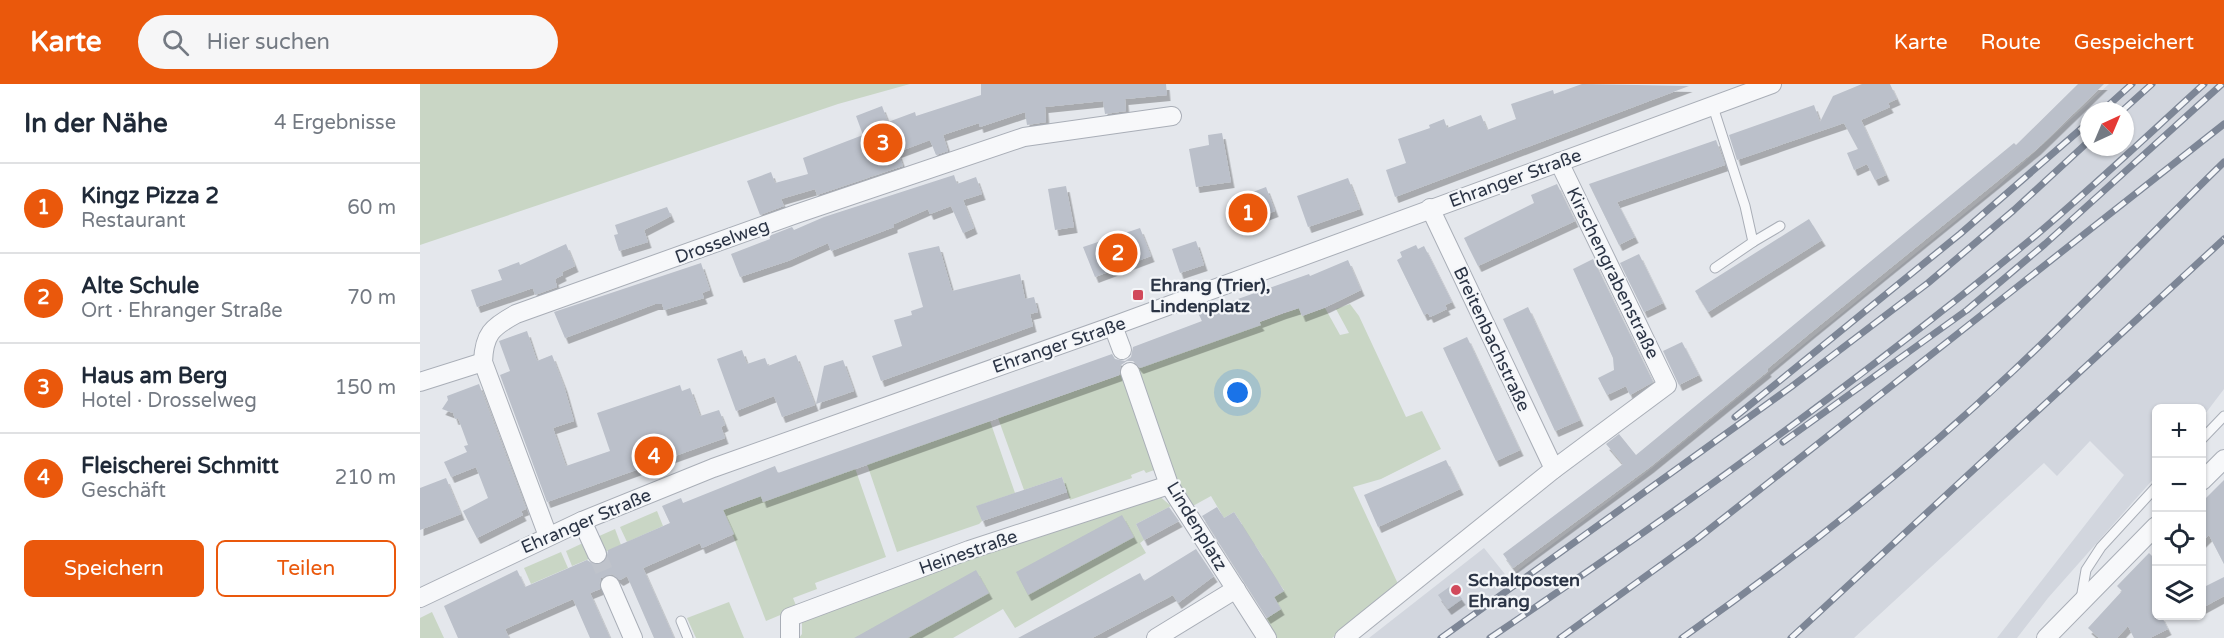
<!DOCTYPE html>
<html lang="de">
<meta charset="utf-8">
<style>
body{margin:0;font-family:"Varela Round",sans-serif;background:#f6f6f7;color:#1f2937}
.controls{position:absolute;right:18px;bottom:18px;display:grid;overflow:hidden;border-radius:9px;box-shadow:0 2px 4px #0004}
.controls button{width:54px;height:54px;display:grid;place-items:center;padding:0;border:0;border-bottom:2px solid #e0e1e3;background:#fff;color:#1f2937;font:30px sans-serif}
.compass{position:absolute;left:1660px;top:18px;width:54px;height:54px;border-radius:50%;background:#fff;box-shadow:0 2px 4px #0004;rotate:44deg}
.you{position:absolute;left:818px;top:309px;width:21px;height:21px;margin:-15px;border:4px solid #fff;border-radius:50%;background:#1a73e8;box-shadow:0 0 0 9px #1a73e833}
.badge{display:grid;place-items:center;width:39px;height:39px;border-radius:50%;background:#ea580c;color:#fff;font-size:20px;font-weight:700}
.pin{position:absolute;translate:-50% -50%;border:3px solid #fff;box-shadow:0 2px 6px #0006}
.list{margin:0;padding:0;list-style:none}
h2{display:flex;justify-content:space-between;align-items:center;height:78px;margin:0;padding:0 24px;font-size:26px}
h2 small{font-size:20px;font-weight:400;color:#747a83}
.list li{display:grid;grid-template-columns:39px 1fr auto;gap:18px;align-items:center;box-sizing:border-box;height:90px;padding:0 24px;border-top:2px solid #e0e1e3}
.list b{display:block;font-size:22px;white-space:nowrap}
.list p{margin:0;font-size:20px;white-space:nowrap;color:#747a83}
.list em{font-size:20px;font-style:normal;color:#747a83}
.actions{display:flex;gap:12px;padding:18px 24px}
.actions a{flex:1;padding:14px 0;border:2px solid #ea580c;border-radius:9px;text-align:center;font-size:21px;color:#ea580c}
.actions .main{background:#ea580c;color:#fff}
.icon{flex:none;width:33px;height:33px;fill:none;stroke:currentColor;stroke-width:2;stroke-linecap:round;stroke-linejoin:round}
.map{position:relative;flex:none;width:1804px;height:554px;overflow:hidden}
header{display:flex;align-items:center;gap:36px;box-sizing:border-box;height:84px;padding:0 30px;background:#ea580c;color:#fff}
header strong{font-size:28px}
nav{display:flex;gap:33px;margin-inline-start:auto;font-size:21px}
.search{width:420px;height:54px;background:#f6f6f7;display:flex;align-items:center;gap:15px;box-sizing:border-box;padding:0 21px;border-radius:33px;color:#747a83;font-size:22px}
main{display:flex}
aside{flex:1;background:#fff}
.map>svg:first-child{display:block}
.built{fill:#d2d6de;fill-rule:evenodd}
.green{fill:#c9d6c5}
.building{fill:#bbc0ca;filter:url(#shadow)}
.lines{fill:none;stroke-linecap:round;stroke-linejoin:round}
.street-tunnel{stroke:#bfc3cb;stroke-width:18;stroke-dasharray:18 9;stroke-linecap:butt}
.lane-casing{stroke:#a9aeb7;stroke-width:11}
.street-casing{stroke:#a9aeb7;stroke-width:20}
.lane{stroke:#f7f8fa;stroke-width:9}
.street{stroke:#f7f8fa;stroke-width:18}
.rail-casing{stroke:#7d8696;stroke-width:7}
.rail{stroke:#f4f6f9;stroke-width:4.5;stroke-dasharray:14;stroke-linecap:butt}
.poi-dot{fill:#d1495b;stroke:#f4f6f9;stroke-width:2}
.labels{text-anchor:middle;stroke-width:4.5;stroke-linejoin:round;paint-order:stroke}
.street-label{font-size:18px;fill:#2b3445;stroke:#f4f6f9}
.poi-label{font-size:18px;font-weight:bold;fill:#2b3445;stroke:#f4f6f9;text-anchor:start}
</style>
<header>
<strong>Karte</strong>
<div class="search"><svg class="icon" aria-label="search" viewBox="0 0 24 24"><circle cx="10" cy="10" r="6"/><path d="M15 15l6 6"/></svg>Hier suchen</div>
<nav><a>Karte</a><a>Route</a><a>Gespeichert</a></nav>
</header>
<main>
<aside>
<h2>In der Nähe<small>4 Ergebnisse</small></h2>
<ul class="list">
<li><span class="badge">1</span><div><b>Kingz Pizza 2</b><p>Restaurant</p></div><em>60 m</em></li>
<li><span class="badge">2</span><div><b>Alte Schule</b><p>Ort · Ehranger Straße</p></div><em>70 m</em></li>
<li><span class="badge">3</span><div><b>Haus am Berg</b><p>Hotel · Drosselweg</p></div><em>150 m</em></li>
<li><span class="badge">4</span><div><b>Fleischerei Schmitt</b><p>Geschäft</p></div><em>210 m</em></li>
</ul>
<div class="actions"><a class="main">Speichern</a><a>Teilen</a></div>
</aside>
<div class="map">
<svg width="1804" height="554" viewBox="0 0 1804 554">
<defs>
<filter id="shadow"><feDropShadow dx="3.5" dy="6" stdDeviation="0" flood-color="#0004"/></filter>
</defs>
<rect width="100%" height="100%" fill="#e4e7ec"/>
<path class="built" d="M1689,0H1804V305L1782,334V324H1736V392L1628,514L1597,554H1577L1704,391L1670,357L1637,392L1624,379L1434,554H949L1064,464L1088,494L1222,392L1576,104ZM1669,27H1705V63H1669Z"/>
<g class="green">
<polygon points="0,0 490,0 418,20 0,161"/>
<polygon points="930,220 939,232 986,333 1002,327 1021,365 961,395 933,403 979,502 912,554 856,554 844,536 861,525 854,513 864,506 856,495 847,501 843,473 835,461 825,467 812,446 822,440 814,428 804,434 791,412 771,423 752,390 715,285 840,241 840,238 879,224 882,232 905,224 920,251 929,249 916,225"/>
<polygon points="703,290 737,385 726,389 724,386 711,391 712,394 650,416 642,393 604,406 578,334"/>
<polygon points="570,337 595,409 557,422 562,437 559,440 477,468 447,380"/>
<polygon points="435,384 466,473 395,499 397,505 373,514 377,524 346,537 303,426 341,412 343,418"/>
<polygon points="737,410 751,422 716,440 724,456 720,459 726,469 595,544 583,525 533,554 379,554 382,550 382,536 552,473"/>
<polygon points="237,427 243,442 207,458 200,443"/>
<polygon points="195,445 201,461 185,468 177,453"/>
<polygon points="163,459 169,475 152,482 146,467"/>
<polygon points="141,468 148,484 111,500 104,484"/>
<polygon points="309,518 324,554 276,554 267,534"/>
<polygon points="12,528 24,554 0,554 0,534"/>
</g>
<g class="building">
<polygon points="561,0 746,0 747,11 705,15 706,27 685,30 683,17 625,23 626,38 607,41 605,28 560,43 559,39 523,51 528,67 516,71 510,56 478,68 483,82 397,111 395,105 361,115 364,122 340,131 327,97 351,88 355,99 388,90 383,74 443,51 436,32 462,22 468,38 495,28 496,32 561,11"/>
<polygon points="1162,0 1269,2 975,113 966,86 986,79 978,55 1010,44 1009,41 1024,35 1027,44 1061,31 1067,46 1096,35 1091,20 1133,6 1134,10"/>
<polygon points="1442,0 1470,0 1477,15 1468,19 1470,23 1441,36 1466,91 1455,96 1447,80 1434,86 1427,69 1438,65 1424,39 1317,76 1309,51 1394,21 1400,38 1413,12"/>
<polygon points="1658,0 1684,0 1617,65 1389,250 1347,285 1348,287 1230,383 1093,484 1083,470 1203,380 1186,360 1199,350 1216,371 1594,59 1596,61"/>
<polygon points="802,49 811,98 776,103 769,65 789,61 788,51"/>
<polygon points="1296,56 1305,81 1197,118 1215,153 1199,161 1169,100"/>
<polygon points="534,91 537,100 556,93 562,110 543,116 554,144 543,149 531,122 510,130 508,125 474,140 474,143 411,167 408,159 368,177 320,193 311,170 350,155 349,152 372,143 374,146 404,133"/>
<polygon points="928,94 940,125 888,143 877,112"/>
<polygon points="1137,100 1155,137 1058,182 1044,154 1114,119 1111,111"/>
<polygon points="646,102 654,143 635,146 628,105"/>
<polygon points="846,103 855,127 815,142 810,128 822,124 817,114"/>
<polygon points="247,123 251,132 224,146 228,158 199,167 194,151 198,150 195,141"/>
<polygon points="1389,135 1402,156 1288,228 1275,207"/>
<polygon points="720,144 731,172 675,193 663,163"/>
<polygon points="776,157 784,181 760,189 752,165"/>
<polygon points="146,160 155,182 142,188 143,191 135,195 137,203 115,211 113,204 57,223 51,206 82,196 78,186 99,178 100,181"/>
<polygon points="996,161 998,165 1004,162 1032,218 1025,221 1027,225 1010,233 1008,229 1004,231 977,176 982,173 980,168"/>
<polygon points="519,162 532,207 600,190 605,215 614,213 618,228 610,230 613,242 461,297 452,272 482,262 474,236 492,231 491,227 503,223 488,169"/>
<polygon points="1219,170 1243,219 1224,228 1200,179"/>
<polygon points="1173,175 1233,298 1210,311 1206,302 1187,311 1178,294 1194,286 1193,274 1153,185"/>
<polygon points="928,176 941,206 906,223 882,232 879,224 863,229 839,238 841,241 720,284 713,277 707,277 701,281 699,291 343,418 341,412 303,426 314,450 282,464 280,459 223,484 254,554 234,554 207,492 200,496 192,490 181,494 180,505 170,509 190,554 170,554 153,515 85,545 89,554 38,554 24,522 97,486 105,503 167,476 175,481 181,480 186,476 188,466 250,439 242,422 261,414 263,419 355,382 358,389 692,270 695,275 705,277 711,273 713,263 782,237 778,229 889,190 890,192"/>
<polygon points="281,179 290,206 282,209 284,214 244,226 242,220 235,220 145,254 134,228"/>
<polygon points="1108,223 1160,336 1135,347 1083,235"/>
<polygon points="107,247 117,277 132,271 144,302 154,337 133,344 146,382 190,367 177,329 260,301 262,307 270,304 280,332 299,326 305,341 301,343 305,354 127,418 80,291 90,287 79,257"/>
<polygon points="1047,253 1100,366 1076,377 1023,264"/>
<polygon points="1262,258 1279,291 1259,301 1243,267"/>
<polygon points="322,266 327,280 345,274 348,282 376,271 395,321 362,333 354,312 316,327 297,275"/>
<polygon points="423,276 434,307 396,320 404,282"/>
<polygon points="59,300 106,425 101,427 103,431 57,454 43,427 68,414 56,383 31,393 24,378 47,368 44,362 48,361 38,334 35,335 33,329 22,325 28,316 27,312"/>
<polygon points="1026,376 1040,405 958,443 944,411"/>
<polygon points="642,393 647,408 562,437 556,422"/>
<polygon points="26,394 41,430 0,446 0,404"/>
<polygon points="1804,396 1804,480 1789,451 1782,458 1782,418"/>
<polygon points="749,423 759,437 724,456 716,440"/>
<polygon points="797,423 804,434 814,428 864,507 854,513 861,525 847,534 782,432"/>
<polygon points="702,431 714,453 608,511 596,488"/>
<polygon points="776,465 794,492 758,519 753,511 672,554 598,554 720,489 724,497"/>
<polygon points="1729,469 1737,477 1737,531 1741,531 1748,545 1730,554 1714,554 1708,542 1697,554 1679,554 1668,544 1702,507 1697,502"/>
<polygon points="556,486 569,509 488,554 434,554"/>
<polygon points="1804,493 1804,512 1782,524 1782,504"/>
<polygon points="1032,501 1042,515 1028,525 1018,511"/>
</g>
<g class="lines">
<polyline class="street-tunnel" points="177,470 190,501"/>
<g class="lane-casing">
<g id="lane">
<polyline points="1293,23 1325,122 1333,158 1360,142"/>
<polyline points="1295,184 1333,158"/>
<polyline points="1782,355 1804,332"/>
<polyline points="1661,515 1666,486 1681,463 1736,403"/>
<polyline points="261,537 268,554"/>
</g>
</g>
<g class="street-casing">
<g id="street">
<polyline points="1010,124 1134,385"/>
<polyline points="693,242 702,266"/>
<polyline points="710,288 749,401 847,554"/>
<polyline points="0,298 63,278"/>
<polyline points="1782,397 1804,375"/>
<polyline points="162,437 177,470"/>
<path d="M128,452L63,278C64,250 72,243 96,230L376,130L604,53L752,32"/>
<polyline points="190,501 213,554"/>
<polyline points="0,514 162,437 293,384 693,242 1352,0"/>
<polyline points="370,554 370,533 549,466 749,401"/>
<polyline points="736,554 816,505"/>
<polyline points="924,554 1134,385 1247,301 1139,78"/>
<polyline points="1626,554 1736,442"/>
</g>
</g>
<use href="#lane" class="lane"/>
<use href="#street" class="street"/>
<g class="rail-casing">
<g id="rail">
<polyline points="1682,27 1712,0"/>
<polyline points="1702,27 1732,0"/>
<polyline points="1315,333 1540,150 1669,38"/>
<polyline points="1363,358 1547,226 1625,160 1802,0"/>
<polyline points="1021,554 1371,303 1508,199 1594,126 1669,57"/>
<path d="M1070,554C1257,428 1441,296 1615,152C1673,103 1728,51 1784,0"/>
<polyline points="1140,554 1277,455 1804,40"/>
<path d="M1262,554C1377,473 1488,386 1591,289C1664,221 1732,148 1804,78"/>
<polyline points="1371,554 1804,155"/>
</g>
</g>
<use href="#rail" class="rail"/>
</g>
<g class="poi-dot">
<rect x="712" y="205" width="12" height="12" rx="3"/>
<circle cx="1036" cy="506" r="6"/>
</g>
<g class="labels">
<g class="street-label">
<text transform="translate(1095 94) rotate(-20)" y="6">Ehranger Straße</text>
<text transform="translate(302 157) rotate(-20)" y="6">Drosselweg</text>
<text transform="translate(1193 189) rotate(64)" y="6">Kirschengrabenstraße</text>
<text transform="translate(1072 255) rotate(65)" y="6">Breitenbachstraße</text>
<text transform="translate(639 261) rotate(-19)" y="6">Ehranger Straße</text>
<text transform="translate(166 437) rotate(-23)" y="6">Ehranger Straße</text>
<text transform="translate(777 442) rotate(59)" y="6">Lindenplatz</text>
<text transform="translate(548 468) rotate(-19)" y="6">Heinestraße</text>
</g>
<g class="poi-label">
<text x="730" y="207">Ehrang (Trier),<tspan x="730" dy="21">Lindenplatz</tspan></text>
<text x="1048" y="502">Schaltposten<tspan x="1048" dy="21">Ehrang</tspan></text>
</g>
</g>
</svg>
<div class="controls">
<button>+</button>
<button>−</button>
<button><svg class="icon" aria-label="locate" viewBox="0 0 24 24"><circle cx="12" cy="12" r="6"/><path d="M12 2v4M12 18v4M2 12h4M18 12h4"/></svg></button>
<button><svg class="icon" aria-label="layers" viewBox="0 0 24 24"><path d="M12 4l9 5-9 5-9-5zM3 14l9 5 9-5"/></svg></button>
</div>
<svg class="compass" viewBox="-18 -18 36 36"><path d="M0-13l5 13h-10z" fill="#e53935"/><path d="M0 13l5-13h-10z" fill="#747a83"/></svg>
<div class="you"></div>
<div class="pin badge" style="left:828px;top:129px">1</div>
<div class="pin badge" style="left:698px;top:169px">2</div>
<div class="pin badge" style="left:463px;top:59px">3</div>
<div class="pin badge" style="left:234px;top:372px">4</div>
</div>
</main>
